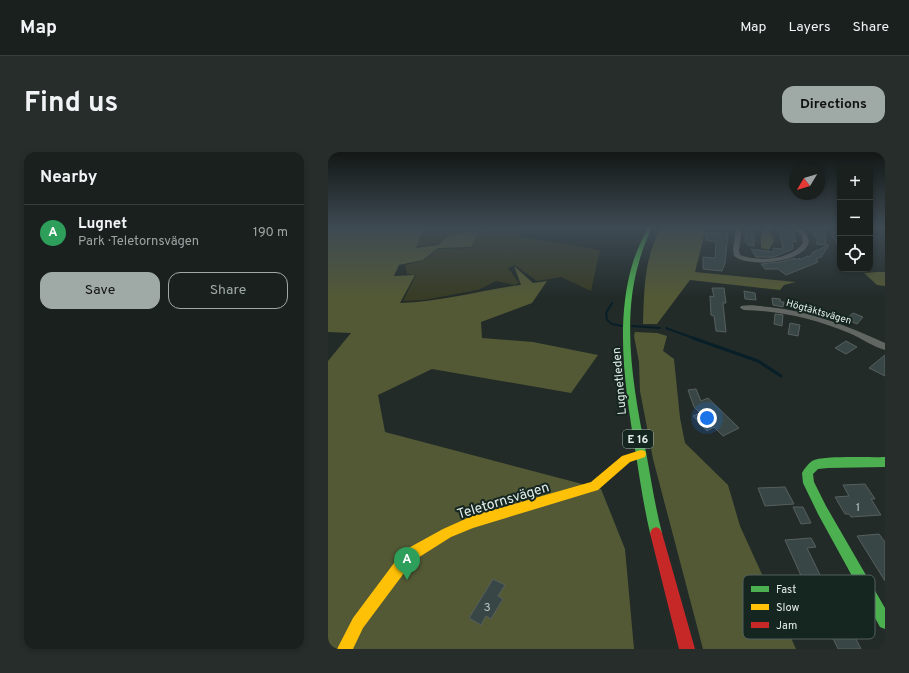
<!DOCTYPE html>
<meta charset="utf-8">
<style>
body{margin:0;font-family:Overpass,sans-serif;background:#272d2b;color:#f1f3f6}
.controls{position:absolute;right:12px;top:12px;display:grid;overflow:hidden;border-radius:8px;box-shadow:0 2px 6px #0003}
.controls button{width:36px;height:36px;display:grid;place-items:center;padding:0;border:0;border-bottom:1px solid #383e3c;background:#1a201e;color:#f1f3f6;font:20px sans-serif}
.compass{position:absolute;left:461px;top:12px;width:36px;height:36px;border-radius:50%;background:#1a201e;box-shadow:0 2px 6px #0003;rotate:232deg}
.you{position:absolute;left:379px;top:266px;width:14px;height:14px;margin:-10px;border:3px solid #fff;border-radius:50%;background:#1a73e8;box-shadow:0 0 0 6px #1a73e833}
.badge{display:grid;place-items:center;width:26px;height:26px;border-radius:50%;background:#9fa9a5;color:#fff;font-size:13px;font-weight:700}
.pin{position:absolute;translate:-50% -33px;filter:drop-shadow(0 1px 2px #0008)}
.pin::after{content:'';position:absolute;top:21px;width:14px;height:12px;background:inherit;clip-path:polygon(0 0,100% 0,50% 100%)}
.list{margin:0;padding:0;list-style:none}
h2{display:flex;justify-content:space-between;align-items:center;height:52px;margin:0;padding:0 16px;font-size:17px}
h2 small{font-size:13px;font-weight:400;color:#9fa3a4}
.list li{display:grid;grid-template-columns:26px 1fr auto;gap:12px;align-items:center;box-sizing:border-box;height:56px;padding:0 16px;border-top:1px solid #383e3c}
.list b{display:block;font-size:15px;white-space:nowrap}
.list p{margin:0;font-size:13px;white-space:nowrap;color:#9fa3a4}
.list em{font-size:13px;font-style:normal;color:#9fa3a4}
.actions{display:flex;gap:8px;padding:12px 16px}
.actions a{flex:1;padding:9px 0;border:1px solid #9fa9a5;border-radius:12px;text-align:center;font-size:14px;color:#9fa9a5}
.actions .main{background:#9fa9a5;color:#111}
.icon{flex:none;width:22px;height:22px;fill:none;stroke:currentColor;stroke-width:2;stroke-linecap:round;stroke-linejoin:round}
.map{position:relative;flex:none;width:557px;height:497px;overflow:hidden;border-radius:12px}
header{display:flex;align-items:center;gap:24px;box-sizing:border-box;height:56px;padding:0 20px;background:#1a201e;border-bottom:1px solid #383e3c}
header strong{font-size:19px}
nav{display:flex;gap:22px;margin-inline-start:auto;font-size:14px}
.intro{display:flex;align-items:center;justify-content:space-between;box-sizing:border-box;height:96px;padding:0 24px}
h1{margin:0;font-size:28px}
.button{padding:10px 18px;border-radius:12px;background:#9fa9a5;color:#111;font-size:14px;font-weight:700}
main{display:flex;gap:24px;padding:0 24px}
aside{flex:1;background:#1a201e;border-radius:12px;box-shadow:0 2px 6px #0003}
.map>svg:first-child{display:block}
.green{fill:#383c25}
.forest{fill:#535935}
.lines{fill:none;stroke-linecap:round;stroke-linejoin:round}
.stream-far1{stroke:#081f28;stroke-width:2}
.stream{stroke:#081f28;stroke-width:3}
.building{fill:#384746;stroke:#575f5e}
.street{fill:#626662;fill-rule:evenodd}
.fast{fill:#4caf50;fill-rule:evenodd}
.slow{fill:#ffc107;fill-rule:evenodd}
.jam{fill:#c62828;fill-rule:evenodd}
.labels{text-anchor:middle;stroke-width:4;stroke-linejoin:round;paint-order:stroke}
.far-street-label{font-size:10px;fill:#e3ede9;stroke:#152520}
.shield{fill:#152520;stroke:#a5b1ad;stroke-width:1}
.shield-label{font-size:11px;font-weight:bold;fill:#e3ede9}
.street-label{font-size:12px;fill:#e3ede9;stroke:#152520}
.near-number-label{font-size:12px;fill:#b8c4c0}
.near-street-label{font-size:14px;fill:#e3ede9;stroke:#152520}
.key{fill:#152520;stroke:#53615c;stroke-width:1}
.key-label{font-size:11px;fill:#e3ede9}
</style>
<header>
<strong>Map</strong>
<nav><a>Map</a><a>Layers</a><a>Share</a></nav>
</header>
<div class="intro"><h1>Find us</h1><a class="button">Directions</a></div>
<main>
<aside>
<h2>Nearby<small></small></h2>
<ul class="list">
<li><span class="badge" style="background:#2e9e5b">A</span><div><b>Lugnet</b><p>Park · Teletornsvägen</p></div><em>190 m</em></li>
</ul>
<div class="actions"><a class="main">Save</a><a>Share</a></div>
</aside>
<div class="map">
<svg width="557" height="497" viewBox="0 0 557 497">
<rect width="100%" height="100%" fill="#222b28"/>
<polygon class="green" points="97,76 153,77 200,76 192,79 189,84 272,98 263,139 233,125 209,129 187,113 180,116 191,131 186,133 168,129 150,138 96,148 75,149 88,123 79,122 77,113 96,108 110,97 143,96 151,80 119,83 110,92 89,95"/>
<g class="forest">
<path d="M0,76H96L88,96L110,93L120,83L151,80L143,95L110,96L95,108L71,113L66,124L87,123L72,151C113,150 153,138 193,133L186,114L205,131L219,129L204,151L153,170L154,186L205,190L270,203L243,241L104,217L50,243L57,280L273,337L297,397L306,497H0V209L23,181L0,180Z"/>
<path d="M333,76H378L367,120L468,130L456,133L452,138L362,128L329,172H315C316,140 316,105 333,76Z"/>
<polygon points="441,76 446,89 441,98 433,96 433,83 437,77"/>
<polygon points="549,120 557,120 557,134 549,133 536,121"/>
<polygon points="307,180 329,181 339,184 335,199 346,207 352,266 357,291 400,333 412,374 468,497 375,497 325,307 312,239 311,210 306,184"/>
</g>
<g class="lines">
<g class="stream-far1">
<polyline points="284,151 278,161 279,168 284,172 294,174"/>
<polyline points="304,174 332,176"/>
<polyline points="338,176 368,187"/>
</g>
<polyline class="stream" points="365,186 430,209 453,224"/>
</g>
<g class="building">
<polygon points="418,76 426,76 426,94 420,93 417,89"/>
<polygon points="484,76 497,76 498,93 488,92 490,86 487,85"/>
<polygon points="451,77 465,79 468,90 464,89 465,97 446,105 428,105 423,97 446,100 445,96 455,97"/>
<polygon points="512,78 512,97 503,82"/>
<polygon points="378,80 400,81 397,111 394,119 375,117 375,105 387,106 388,90 378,88"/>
<polygon points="501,93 493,105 488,107 490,110 458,123 450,117 437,117 433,112 452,110 467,106 467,108 472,106 472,108 479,104 481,105 485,100"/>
<polygon points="384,136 396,136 398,151 395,151 398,180 388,179 386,164 383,163 382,144 386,145"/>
<polygon points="416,139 427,141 428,148 417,147"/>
<polygon points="444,146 452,147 453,150 456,150 455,155 445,153"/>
<polygon points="472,151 482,153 482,161 472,159"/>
<polygon points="525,161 535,165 529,172 518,167"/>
<polygon points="447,162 455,163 454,174 446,172"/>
<polygon points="462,171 472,173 470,184 460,182"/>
<polygon points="518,189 529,195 518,202 507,196"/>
<polygon points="557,203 557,224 541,216"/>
<polygon points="368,237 373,249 380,246 411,276 395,284 386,275 379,279 365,264 372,261 366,255 360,238"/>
<polygon points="537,332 547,347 543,347 553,363 523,365 521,362 517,362 507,345 521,344 515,333"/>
<polygon points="457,335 466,352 437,354 430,336"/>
<polygon points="465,355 475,355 483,371 473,372"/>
<polygon points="551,382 557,390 557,429 529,384"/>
<polygon points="483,386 488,395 479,396 494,427 475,428 457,388"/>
<polygon points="165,427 177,433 170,444 175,447 163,467 158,464 153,473 141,466"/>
<polygon points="521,452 527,463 517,465 533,497 510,497 495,465 498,464 494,456"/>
</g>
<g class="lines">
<g class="street">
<path d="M408,76H414L411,98L412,103C430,110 463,108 475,91L473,82L463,76C475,76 479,79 481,91C479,94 478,97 475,99C462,111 420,115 406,104L405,98Z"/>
<path d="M413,154C422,152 432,154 441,155C482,159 520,174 557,191V198C545,195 533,186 521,181C487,167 453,159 416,158L412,156Z"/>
</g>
<g class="fast">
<path d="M320,76H324C319,87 314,98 311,110C293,170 306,240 318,300C323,327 327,354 334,381L332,385L328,387L324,385L322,381C316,355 312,329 308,303C298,241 286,172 305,110C309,98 314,87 320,76Z"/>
<path d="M557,305V315L500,316L490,317L485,322L486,330L498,354L557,456V477L552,475L490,362L475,331L474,321C476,317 480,312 484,309C496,303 541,306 557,305Z"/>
</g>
<polygon class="slow" points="313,298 317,299 318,302 317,305 302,310 270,338 145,376 123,385 85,409 35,476 25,497 9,497 25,466 75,399 115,377 144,364 263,330 294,304"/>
<polygon class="jam" points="328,375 332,377 334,381 367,497 351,497 322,381 324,377"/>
</g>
<linearGradient id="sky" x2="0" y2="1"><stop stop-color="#131816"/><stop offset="0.52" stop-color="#3e4a53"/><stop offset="1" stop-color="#3e4a53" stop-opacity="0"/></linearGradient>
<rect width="557" height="146" fill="url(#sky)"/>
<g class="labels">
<g class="far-street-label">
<text transform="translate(491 159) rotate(16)" y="4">Högtäktsvägen</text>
</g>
<rect class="shield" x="295" y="278" width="30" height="18" rx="3"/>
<g class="shield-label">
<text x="310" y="291">E 16</text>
</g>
<g class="street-label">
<text transform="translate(291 229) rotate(-95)" y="4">Lugnetleden</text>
</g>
<g class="near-number-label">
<text x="530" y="359">1</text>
<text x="159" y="459">3</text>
</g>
<g class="near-street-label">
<text transform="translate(175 348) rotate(-17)" y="5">Teletornsvägen</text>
</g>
</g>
<rect x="415" y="423" width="132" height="64" rx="6" class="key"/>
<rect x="423" y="434" width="18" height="6" fill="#4caf50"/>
<rect x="423" y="452" width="18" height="6" fill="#ffc107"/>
<rect x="423" y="470" width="18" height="6" fill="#c62828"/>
<g class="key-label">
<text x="448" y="441">Fast</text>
<text x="448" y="459">Slow</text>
<text x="448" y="477">Jam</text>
</g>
</svg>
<div class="controls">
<button>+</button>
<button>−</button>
<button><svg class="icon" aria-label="locate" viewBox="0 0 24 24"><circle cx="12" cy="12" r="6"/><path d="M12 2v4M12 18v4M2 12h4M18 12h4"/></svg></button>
</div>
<svg class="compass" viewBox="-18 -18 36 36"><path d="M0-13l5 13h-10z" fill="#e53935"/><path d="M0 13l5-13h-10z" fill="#9fa3a4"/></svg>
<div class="you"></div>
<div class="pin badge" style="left:79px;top:428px;background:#2e9e5b">A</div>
</div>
</main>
